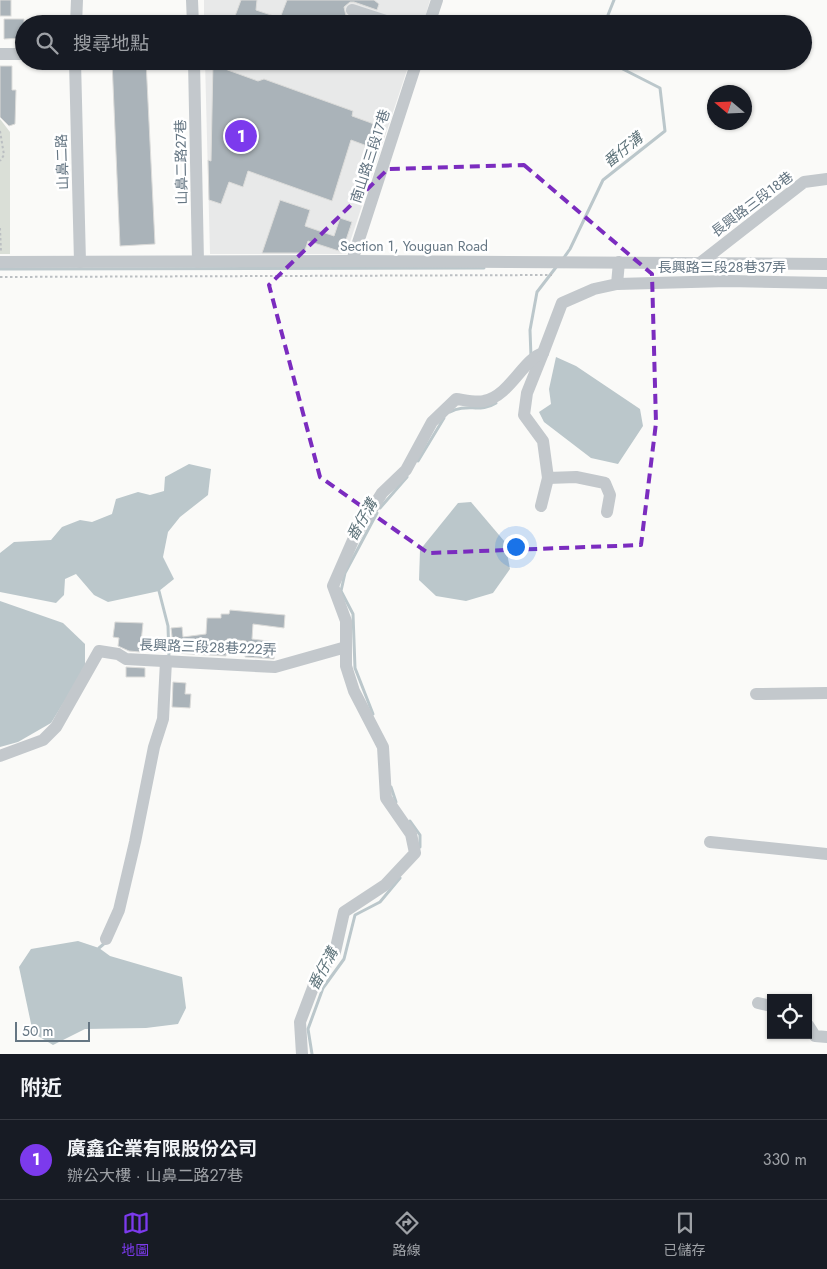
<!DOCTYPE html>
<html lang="zh-TW">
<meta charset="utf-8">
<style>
body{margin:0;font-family:Jost,"Noto Sans TC",sans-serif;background:#242831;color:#f1f3f6}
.controls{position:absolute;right:15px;bottom:15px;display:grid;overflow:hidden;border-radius:0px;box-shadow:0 1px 4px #0004}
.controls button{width:45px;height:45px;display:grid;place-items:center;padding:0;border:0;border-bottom:1px solid #363941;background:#171b24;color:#f1f3f6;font:25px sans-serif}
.compass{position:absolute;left:707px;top:85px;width:45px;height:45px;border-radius:50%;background:#171b24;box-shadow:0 1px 4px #0004;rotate:289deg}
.scale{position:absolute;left:15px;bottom:12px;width:75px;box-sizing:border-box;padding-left:5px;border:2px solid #657683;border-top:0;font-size:14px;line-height:18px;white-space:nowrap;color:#657683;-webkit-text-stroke:4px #fff;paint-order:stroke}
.you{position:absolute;left:515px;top:546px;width:18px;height:18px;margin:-12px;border:4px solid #fff;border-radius:50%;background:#1a73e8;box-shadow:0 0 0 8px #1a73e833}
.badge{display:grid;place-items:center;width:32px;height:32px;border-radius:50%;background:#7c3aed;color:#fff;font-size:16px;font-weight:700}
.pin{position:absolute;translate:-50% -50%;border:2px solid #fff;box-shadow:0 1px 5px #0006}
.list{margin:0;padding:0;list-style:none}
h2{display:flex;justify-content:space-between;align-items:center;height:65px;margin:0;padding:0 20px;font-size:21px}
h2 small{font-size:16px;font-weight:400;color:#9ea1a6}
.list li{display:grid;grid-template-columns:32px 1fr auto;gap:15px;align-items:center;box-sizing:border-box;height:80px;padding:0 20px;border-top:1px solid #363941}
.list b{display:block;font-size:19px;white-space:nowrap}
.list p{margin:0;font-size:16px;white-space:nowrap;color:#9ea1a6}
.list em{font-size:16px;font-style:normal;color:#9ea1a6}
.icon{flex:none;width:28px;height:28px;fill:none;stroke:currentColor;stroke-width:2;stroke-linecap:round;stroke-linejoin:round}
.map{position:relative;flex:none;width:827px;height:1054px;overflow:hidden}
.search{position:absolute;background:#171b24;box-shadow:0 1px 4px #0004;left:15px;right:15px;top:15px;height:55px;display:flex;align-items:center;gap:12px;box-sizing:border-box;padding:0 18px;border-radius:28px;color:#9ea1a6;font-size:19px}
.sheet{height:145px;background:#171b24}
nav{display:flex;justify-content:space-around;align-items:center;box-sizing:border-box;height:70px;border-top:1px solid #363941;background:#171b24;font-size:14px;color:#9ea1a6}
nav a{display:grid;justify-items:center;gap:2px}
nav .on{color:#7c3aed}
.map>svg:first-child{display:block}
.built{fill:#e8e9e9}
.green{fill:#dadfd7}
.water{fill:#bbc7cb}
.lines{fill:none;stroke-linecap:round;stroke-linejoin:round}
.stream{stroke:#bbc7cb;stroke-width:3}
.building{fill:#aab3b9;stroke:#dcdcda}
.path{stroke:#bbbfc2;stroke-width:2;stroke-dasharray:2.5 2.5;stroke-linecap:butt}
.minor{stroke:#c3c8cc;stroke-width:12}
.marked{fill:none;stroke:#7b2cbf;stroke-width:4;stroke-dasharray:10 6;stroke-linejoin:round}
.labels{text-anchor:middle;stroke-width:5;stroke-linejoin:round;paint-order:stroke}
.street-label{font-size:14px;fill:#657683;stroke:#fff}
.water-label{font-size:15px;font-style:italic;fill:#60757c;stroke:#fff}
</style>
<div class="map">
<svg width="827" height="1054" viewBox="0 0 827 1054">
<rect width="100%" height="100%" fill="#fafaf8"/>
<g class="built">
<polygon points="204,0 430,0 423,24 204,24"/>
<polygon points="205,61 410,61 346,254 210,254"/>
</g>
<polygon class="green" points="0,119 10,132 10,254 0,254"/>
<g class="water">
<polygon points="556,357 576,366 640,409 643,426 618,464 591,458 544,422 539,412 551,404 549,389"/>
<polygon points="189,464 211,469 208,495 180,517 168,532 163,557 174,579 159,591 108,602 94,595 76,574 65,579 64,595 56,603 0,592 0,553 14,542 51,540 62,527 80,520 92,522 112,514 116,499 138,492 150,495 164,491 165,477"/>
<polygon points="471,502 505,542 510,569 493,593 466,601 436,596 419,580 420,550 458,503"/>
<polygon points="0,601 63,623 85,644 85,668 51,723 18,742 0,747"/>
<polygon points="78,941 99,948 110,956 182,977 186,1008 178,1024 146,1028 85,1029 53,1045 33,1033 19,967 31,949"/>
</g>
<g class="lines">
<g class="stream">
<polyline points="612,24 608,15 614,0"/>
<polyline points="563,259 570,249 603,180 665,131 660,88 607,61"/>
<polyline points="0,269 484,268"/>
<polyline points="531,357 530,330 537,292 557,266"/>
<path d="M450,412C466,403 481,413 496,403"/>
<polyline points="418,461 444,418"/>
<polyline points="380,508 407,477"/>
<polyline points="159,591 168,626 169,658"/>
<polyline points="373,714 355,668 353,614 341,591 345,573 377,513"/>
<polyline points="391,787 396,802"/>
<polyline points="410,821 420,835 420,847"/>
<polyline points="99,948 106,942"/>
<polyline points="312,1054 308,1029 323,988 344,959 355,915 380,902 400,878"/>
</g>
</g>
<g class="building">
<rect x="0" y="0" width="11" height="16"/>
<polygon points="241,0 257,0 256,10 280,18 287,0 374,0 379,4 377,10 354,2 350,2 344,7 346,16 368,24 232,24"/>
<polygon points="4,19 24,19 24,38 4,39"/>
<polygon points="112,61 146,61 155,244 120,246"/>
<polygon points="213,61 224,61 225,69 258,81 264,79 353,111 352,116 385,128 378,150 351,140 332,201 248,171 243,187 229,182 221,204 209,200 208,160 211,161"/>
<polygon points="0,66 12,66 12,90 16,90 15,124 9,126 0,117"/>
<polygon points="280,200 310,210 305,226 334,236 340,218 352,222 342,252 308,241 304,253 262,253"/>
<polygon points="230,610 285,615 284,628 253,624 252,639 276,642 274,659 245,657 246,641 227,639 226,656 174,653 171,628 182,627 183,637 206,634 207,618 221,618 221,614 229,614"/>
<polygon points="115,622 143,623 140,652 129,651 118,646 119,638 113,637"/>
<polygon points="126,667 145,668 145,677 126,677"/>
<polygon points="173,682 186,683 185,694 191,694 190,708 172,707"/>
</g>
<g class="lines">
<g class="path">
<polyline points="0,131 4,155 0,161"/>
<polyline points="0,228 1,252"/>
<polyline points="0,277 552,275"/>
</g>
<g class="minor">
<polyline points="192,0 193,24"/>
<polyline points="352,10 395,24"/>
<polyline points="76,24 77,0"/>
<polyline points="429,24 437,0"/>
<polyline points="0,54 24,54"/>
<polyline points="75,61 80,262"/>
<polyline points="194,61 198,262"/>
<polyline points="352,261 417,61"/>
<polyline points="0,262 352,261 827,264"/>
<polyline points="700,263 804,182 827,179"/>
<polyline points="617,284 728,281 827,283"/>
<polyline points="543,353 527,393 524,415 543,441 548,478 576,477 605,483 610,495 607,512"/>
<polyline points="541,506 548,478"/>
<polyline points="756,694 827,693"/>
<polyline points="0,756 43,740 56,727 99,651 118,654 126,659 275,667 346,647"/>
<polyline points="710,842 827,854"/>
<polyline points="106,939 119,910 135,842 154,747 163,719 166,661"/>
<polyline points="758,1003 771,1006"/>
<polyline points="808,1025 815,1036 827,1037"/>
<path d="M302,1054L300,1022L317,977L335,952L344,912L385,885L415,853L411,834L386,798L383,747L354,691L346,666V621L333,586L354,538L382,493L406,470L432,422L456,399C464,400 476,403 484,401C510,396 523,359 543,353L562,303L594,289L617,284L619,262"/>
</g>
</g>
<path class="marked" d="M524,165L652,274L656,423L641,545L428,553L320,477L269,285L388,169Z"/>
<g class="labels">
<g class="street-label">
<text transform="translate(370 156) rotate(-72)" y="5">南山路三段17巷</text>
<text transform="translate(62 162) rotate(-92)" y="5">山鼻二路</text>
<text transform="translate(181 162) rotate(-91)" y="5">山鼻二路27巷</text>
<text transform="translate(752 204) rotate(-37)" y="5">長興路三段18巷</text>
<text x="414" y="251">Section 1, Youguan Road</text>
<text x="722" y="272">長興路三段28巷37弄</text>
<text transform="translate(208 647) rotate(2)" y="5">長興路三段28巷222弄</text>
</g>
<g class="water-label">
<text transform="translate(623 150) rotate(-39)" y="5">番仔溝</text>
<text transform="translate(362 520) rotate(-60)" y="5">番仔溝</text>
<text transform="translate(323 969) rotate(-62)" y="5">番仔溝</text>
</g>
</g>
</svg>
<div class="controls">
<button><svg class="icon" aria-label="locate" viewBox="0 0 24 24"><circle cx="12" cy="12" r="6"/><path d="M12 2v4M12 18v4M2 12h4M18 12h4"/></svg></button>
</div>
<svg class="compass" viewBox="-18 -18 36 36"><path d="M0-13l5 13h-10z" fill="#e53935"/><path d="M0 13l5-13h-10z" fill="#9ea1a6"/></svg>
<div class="scale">50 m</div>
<div class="you"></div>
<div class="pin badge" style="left:241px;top:136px">1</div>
<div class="search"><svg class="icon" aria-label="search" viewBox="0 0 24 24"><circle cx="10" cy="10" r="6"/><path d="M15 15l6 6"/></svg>搜尋地點</div>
</div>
<section class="sheet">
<h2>附近<small></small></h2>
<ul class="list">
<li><span class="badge">1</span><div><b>廣鑫企業有限股份公司</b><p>辦公大樓 · 山鼻二路27巷</p></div><em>330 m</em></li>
</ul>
</section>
<nav>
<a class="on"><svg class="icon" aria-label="map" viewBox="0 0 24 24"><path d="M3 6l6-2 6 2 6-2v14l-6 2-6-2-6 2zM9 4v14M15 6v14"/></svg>地圖</a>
<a><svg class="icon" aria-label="directions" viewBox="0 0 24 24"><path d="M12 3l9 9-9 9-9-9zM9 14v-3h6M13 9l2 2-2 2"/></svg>路線</a>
<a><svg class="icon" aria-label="saved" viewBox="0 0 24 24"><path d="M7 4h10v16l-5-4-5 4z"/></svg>已儲存</a>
</nav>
